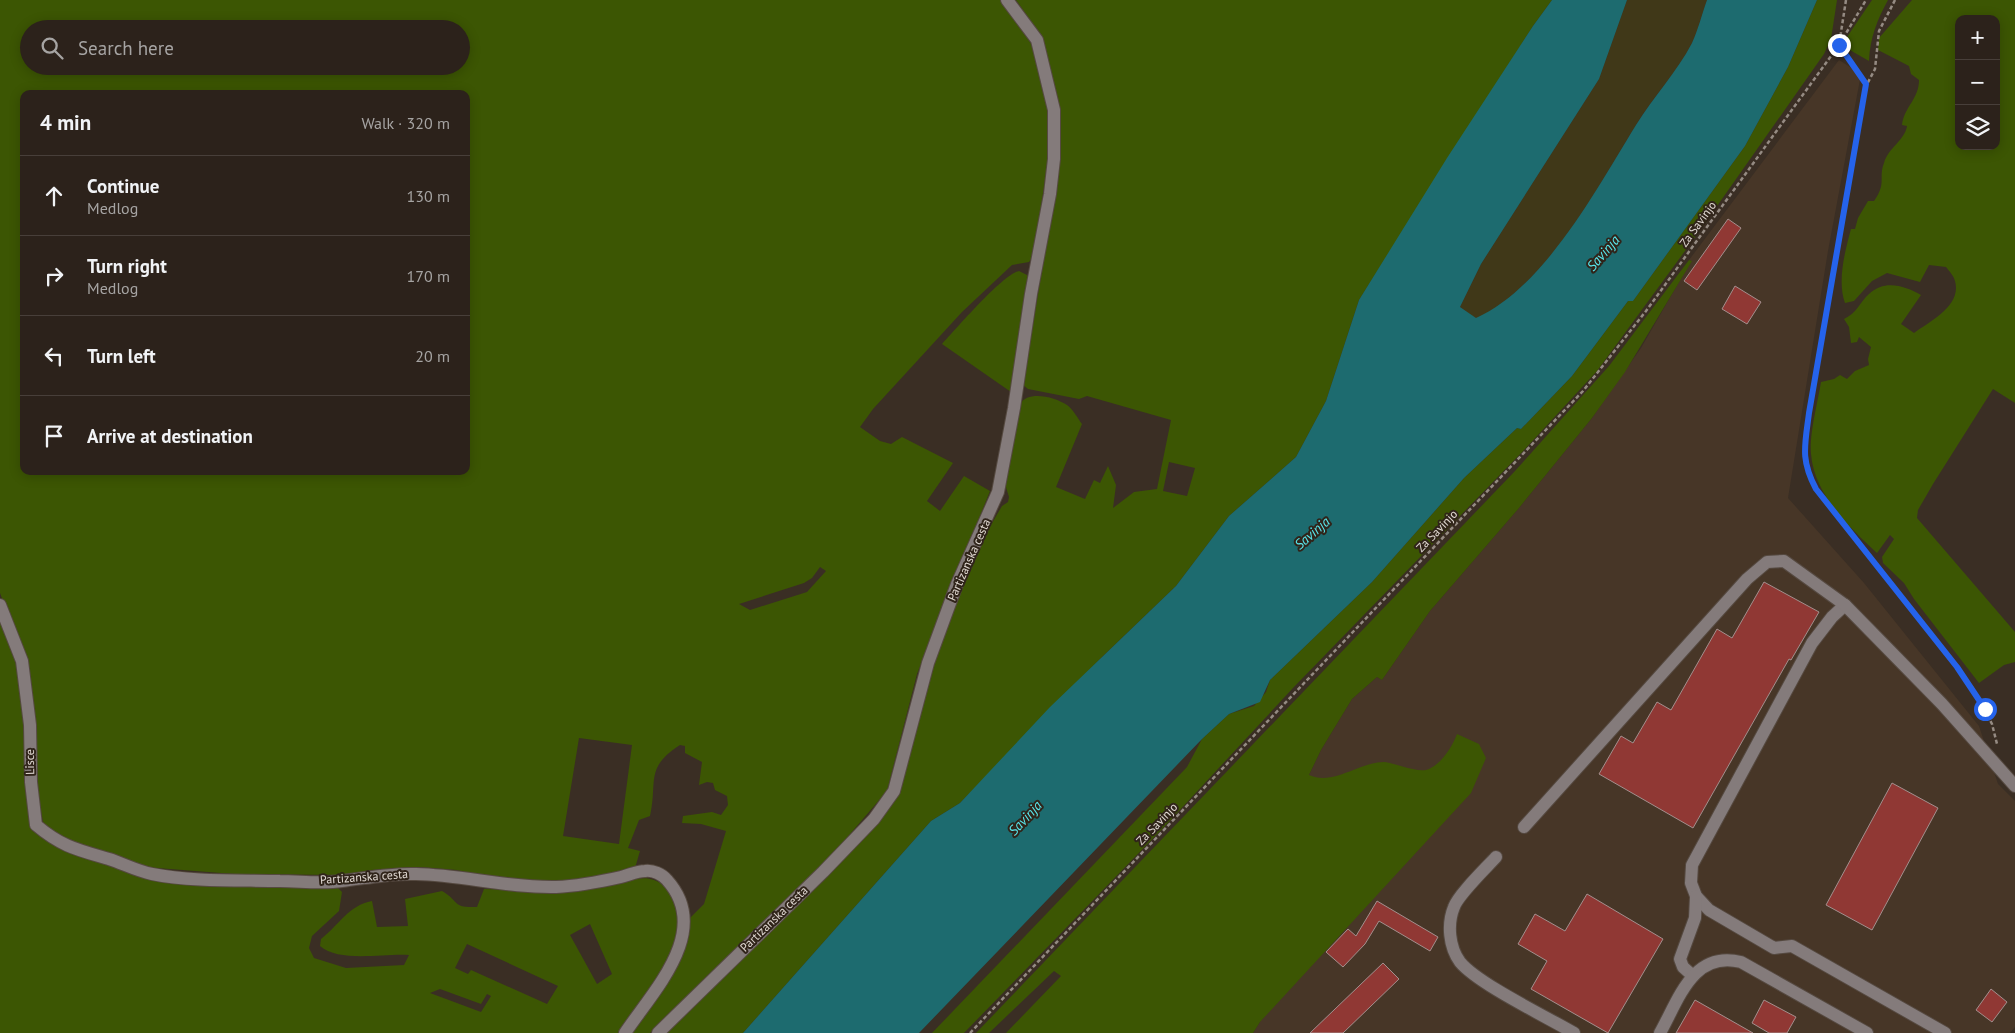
<!DOCTYPE html>
<meta charset="utf-8">
<style>
body{margin:0;font-family:"PT Sans",sans-serif;background:#382f28;color:#f1f3f6}
.controls{position:absolute;right:15px;top:15px;display:grid;overflow:hidden;border-radius:10px;box-shadow:0 2px 12px #0003}
.controls button{width:45px;height:45px;display:grid;place-items:center;padding:0;border:0;border-bottom:1px solid #483f3a;background:#2c221b;color:#f1f3f6;font:25px sans-serif}
.stop{position:absolute;width:15px;height:15px;margin:-11px;border:4px solid #2563eb;border-radius:50%;background:#fff}
.stop.end{background:#2563eb;border-color:#fff;box-shadow:0 1px 5px #0008}
.list{margin:0;padding:0;list-style:none}
h2{display:flex;justify-content:space-between;align-items:center;height:65px;margin:0;padding:0 20px;font-size:21px}
h2 small{font-size:16px;font-weight:400;color:#a6a4a3}
.list li{display:grid;grid-template-columns:32px 1fr auto;gap:15px;align-items:center;box-sizing:border-box;height:80px;padding:0 20px;border-top:1px solid #483f3a}
.list b{display:block;font-size:19px;white-space:nowrap}
.list p{margin:0;font-size:16px;white-space:nowrap;color:#a6a4a3}
.list em{font-size:16px;font-style:normal;color:#a6a4a3}
.icon{flex:none;width:28px;height:28px;fill:none;stroke:currentColor;stroke-width:2;stroke-linecap:round;stroke-linejoin:round}
.map{position:relative;flex:none;width:2015px;height:1033px;overflow:hidden}
.search{position:absolute;background:#2c221b;box-shadow:0 2px 12px #0003;left:20px;top:20px;width:450px;height:55px;display:flex;align-items:center;gap:12px;box-sizing:border-box;padding:0 18px;border-radius:28px;color:#a6a4a3;font-size:19px}
.panel{position:absolute;background:#2c221b;box-shadow:0 2px 12px #0003;left:20px;top:90px;width:450px;height:385px;border-radius:10px}
.map>svg:first-child{display:block}
.built{fill:#473627}
.green{fill:#3c5603;fill-rule:evenodd}
.sand{fill:#403818}
.water{fill:#1d6b6f}
.building{fill:#903834;stroke:#a38f8d}
.lines{fill:none;stroke-linecap:round;stroke-linejoin:round}
.minor-casing{stroke:#554940;stroke-width:14}
.path{stroke:#958b83;stroke-width:2.5;stroke-dasharray:4 2.5;stroke-linecap:butt}
.minor{stroke:#847b7b;stroke-width:12}
.route{stroke:#2563eb;stroke-width:6}
.labels{text-anchor:middle;stroke-width:4;stroke-linejoin:round;paint-order:stroke}
.street-label{font-size:12px;fill:#e0d8d2;stroke:#30241a}
.water-label{font-size:14px;font-style:italic;fill:#59e8ee;stroke:#30241a}
</style>
<div class="map">
<svg width="2015" height="1033" viewBox="0 0 2015 1033">
<rect width="100%" height="100%" fill="#3a2e24"/>
<polygon class="built" points="1839,60 1861,74 1828,251 1788,498 1864,583 1979,726 1998,784 2015,801 2015,1027 2010,1033 1253,1033 1260,1022 1309,775 1321,750 1352,699 1377,677 1382,680 1430,611 1519,508 1592,418 1641,348 1691,261 1689,260"/>
<g class="green">
<path d="M0,0H1001L1032,45L1048,111V159L1034,255L1029,262L1012,265L962,312L873,409L860,427L880,441L891,444L902,437L953,463L927,501L940,511L964,476L990,491L917,674L887,791L820,869L751,933L650,1033H0V616L18,664L21,688L30,819L35,830L61,849L122,867L137,876L231,887L336,886L342,892L339,911L312,936L309,948L314,958L346,968L404,965L409,955C385,953 339,963 320,946L321,939C339,925 349,905 372,901L377,927L408,926L405,899L442,891C460,901 451,908 477,907L484,889C527,890 570,893 613,885C626,882 641,875 654,880C674,887 675,910 681,927L704,904L726,831L701,824L682,823L683,816L712,812L721,815L728,805L727,796L715,790L713,783L707,782L699,785L702,762L685,753V746L680,745C644,768 658,782 650,816L639,820L628,848L640,851L635,868L629,872L584,880L533,882L494,879L457,870L419,867L371,870L348,875L234,874L144,867L58,838L43,822L36,785L26,662L0,593ZM29,29H461V66H29ZM24,94H466V471H24ZM820,567L826,571L807,592L750,610L739,604L804,583L812,578ZM579,738L632,745L619,844L563,836ZM590,924L612,974L597,984L570,935ZM467,944L558,986L547,1004L471,970L468,974L455,968ZM440,989L481,1004L487,994L491,996L481,1012L430,993Z"/>
<path d="M1016,0H1552L1533,26L1359,300L1326,401L1296,457L1229,516L1176,586L1103,656L960,803L931,821L743,1033H664L878,824L900,793L933,666L961,587L985,535L1002,506L1008,502L1009,497L1005,484L1020,404C1028,390 1055,397 1067,405C1073,409 1078,419 1082,424L1056,487L1085,499L1094,480L1100,483L1108,466L1116,485L1113,508L1134,492L1157,489L1171,420L1087,396L1079,399L1028,389L1023,385L1061,155L1060,107L1042,37ZM1169,462L1195,468L1187,496L1163,491Z"/>
<polygon points="1817,0 1837,0 1831,39 1824,54 1696,236 1597,371 1525,449 1293,688 1165,826 964,1033 932,1033 1187,767 1202,739 1229,714 1254,706 1266,692 1270,680 1372,582 1464,478 1517,428 1521,429 1572,376 1628,301 1633,301 1745,146 1788,67"/>
<path d="M1872,0H1888C1877,20 1870,38 1869,61L1848,49L1847,37Z"/>
<path d="M1912,0H2015V403L1993,389L1933,484L1918,510L1917,518L2015,632V662L2004,665L1979,683L1914,599L1904,583L1883,563L1882,557L1894,539L1890,535L1877,553C1849,527 1814,494 1811,454C1809,435 1818,401 1821,382L1834,379L1840,375L1847,379L1855,371L1869,365L1868,359L1871,347L1859,337L1857,342L1851,343L1849,327L1844,319C1858,312 1859,303 1869,294C1885,279 1905,286 1921,295L1901,324L1914,333C1930,321 1962,306 1955,281C1954,276 1949,271 1946,267L1929,265L1920,282L1887,273L1872,281L1854,301L1845,303C1837,281 1845,251 1851,229H1855L1858,218L1868,201H1874C1887,183 1878,178 1884,163C1888,148 1905,140 1907,126L1902,125C1904,107 1919,99 1919,80L1911,74L1909,66L1878,50L1879,38ZM1959,19H1996V146H1959Z"/>
<path d="M1689,260L1692,261L1625,372L1592,418L1519,508L1430,611L1382,680L1377,677L1352,699L1321,750L1309,775C1334,786 1359,762 1384,762C1396,763 1419,774 1429,769C1442,763 1452,747 1457,734L1479,744L1486,758L1471,793L1260,1022L1253,1033H1006L1061,976L1054,971L989,1033H976L1515,471L1609,366Z"/>
<path d="M1019,271L1027,275L1029,281L1011,392L942,344C956,329 1003,274 1019,271Z"/>
</g>
<path class="sand" d="M1627,0H1707C1702,14 1698,30 1692,43C1678,71 1652,98 1636,125C1595,191 1548,283 1476,319L1460,307L1481,264L1599,79Z"/>
<path class="water" d="M1552,0H1627L1599,79L1481,264L1460,307L1476,318C1545,287 1597,188 1636,125C1653,97 1677,72 1692,43C1698,30 1702,14 1707,0H1817L1788,67L1745,146L1633,301H1628L1572,376L1521,429L1517,428L1464,478L1372,582L1270,680L1260,702L1229,714L1202,739L919,1033H743L931,821L960,803L1050,707L1176,586L1229,516L1296,457L1326,401L1359,300L1447,158L1533,26Z"/>
<g class="building">
<polygon points="1728,219 1741,228 1697,290 1684,281"/>
<polygon points="1735,286 1761,302 1747,324 1722,309"/>
<polygon points="1764,582 1819,612 1791,660 1789,659 1693,828 1599,774 1621,736 1633,743 1657,702 1671,710 1717,629 1732,638"/>
<polygon points="1892,783 1938,808 1872,930 1826,905"/>
<polygon points="1587,894 1663,939 1608,1033 1531,989 1547,961 1518,944 1535,914 1565,931"/>
<polygon points="1377,901 1438,937 1430,951 1379,921 1365,944 1343,967 1326,952 1348,929 1356,936"/>
<polygon points="1383,963 1399,979 1343,1033 1310,1033"/>
<polygon points="1991,989 2007,1002 1992,1022 1976,1010"/>
<polygon points="1695,1000 1753,1033 1676,1033"/>
<polygon points="1764,1000 1796,1017 1787,1033 1769,1033 1752,1023"/>
</g>
<g class="lines">
<g class="minor-casing">
<g id="minor">
<path d="M0,605L22,661L30,725L31,782L36,825C62,847 78,850 109,859C124,864 137,871 152,874C191,882 240,880 280,881C300,881 322,884 342,881C367,878 391,873 416,874C463,875 508,888 556,887C578,886 599,882 621,877C629,875 637,871 645,871C653,870 662,874 667,880C713,931 653,991 625,1033"/>
<polyline points="1845,605 1832,617 1812,643 1692,865 1691,883 1696,896 1709,910 1774,948 1792,946 1945,1033"/>
<polyline points="1524,827 1747,579 1767,562 1784,561 1845,605 1942,704 2015,786"/>
<path d="M1496,857C1486,868 1458,895 1454,907C1447,924 1449,947 1460,962C1478,984 1547,1017 1574,1033"/>
<polyline points="1693,976 1683,967 1680,959 1695,918 1696,896"/>
<polyline points="658,1033 823,872 874,819 894,791 928,663 957,584 998,492 1014,408 1031,294 1050,194 1054,159 1054,110 1037,40 1007,0"/>
<path d="M1660,1033C1679,999 1693,950 1741,962L1867,1033"/>
</g>
</g>
<g class="path">
<polyline points="1846,0 1839,45 1865,84"/>
<path d="M1895,0L1879,31L1875,69L1865,88L1809,413C1803,461 1802,471 1832,510L1972,687L1992,724L1997,744"/>
<polyline points="970,1033 1583,391 1646,311 1839,45 1866,0"/>
</g>
<use href="#minor" class="minor"/>
</g>
<g class="lines">
<path class="route" d="M1839,45L1866,84L1809,413C1805,445 1800,459 1816,489L1957,667L1985,709"/>
</g>
<g class="labels">
<g class="street-label">
<text transform="translate(1698 224) rotate(-54)" y="4">Za Savinjo</text>
<text transform="translate(1437 531) rotate(-46)" y="4">Za Savinjo</text>
<text transform="translate(969 560) rotate(-66)" y="4">Partizanska cesta</text>
<text transform="translate(30 762) rotate(-91)" y="4">Lisce</text>
<text transform="translate(1157 824) rotate(-46)" y="4">Za Savinjo</text>
<text transform="translate(364 877) rotate(-4)" y="4">Partizanska cesta</text>
<text transform="translate(774 919) rotate(-44)" y="4">Partizanska cesta</text>
</g>
<g class="water-label">
<text transform="translate(1603 253) rotate(-49)" y="5">Savinja</text>
<text transform="translate(1312 533) rotate(-41)" y="5">Savinja</text>
<text transform="translate(1025 818) rotate(-47)" y="5">Savinja</text>
</g>
</g>
</svg>
<div class="controls">
<button>+</button>
<button>−</button>
<button><svg class="icon" aria-label="layers" viewBox="0 0 24 24"><path d="M12 4l9 5-9 5-9-5zM3 14l9 5 9-5"/></svg></button>
</div>
<div class="stop" style="left:1985px;top:709px"></div>
<div class="stop end" style="left:1839px;top:45px"></div>
<div class="search"><svg class="icon" aria-label="search" viewBox="0 0 24 24"><circle cx="10" cy="10" r="6"/><path d="M15 15l6 6"/></svg>Search here</div>
<section class="panel">
<h2>4 min<small>Walk · 320 m</small></h2>
<ul class="list">
<li><svg class="icon" aria-label="ahead" viewBox="0 0 24 24"><path d="M12 20V5M6 11l6-6 6 6"/></svg><div><b>Continue</b><p>Medlog</p></div><em>130 m</em></li>
<li><svg class="icon" aria-label="right" viewBox="0 0 24 24"><path d="M7 20v-9h11M14 6l5 5-5 5"/></svg><div><b>Turn right</b><p>Medlog</p></div><em>170 m</em></li>
<li><svg class="icon" aria-label="left" viewBox="0 0 24 24"><path d="M17 20v-9H6M10 6l-5 5 5 5"/></svg><div><b>Turn left</b></div><em>20 m</em></li>
<li><svg class="icon" aria-label="arrive" viewBox="0 0 24 24"><path d="M6 21V4h12l-3 4 3 4H6"/></svg><div><b>Arrive at destination</b></div></li>
</ul>
</section>
</div>
